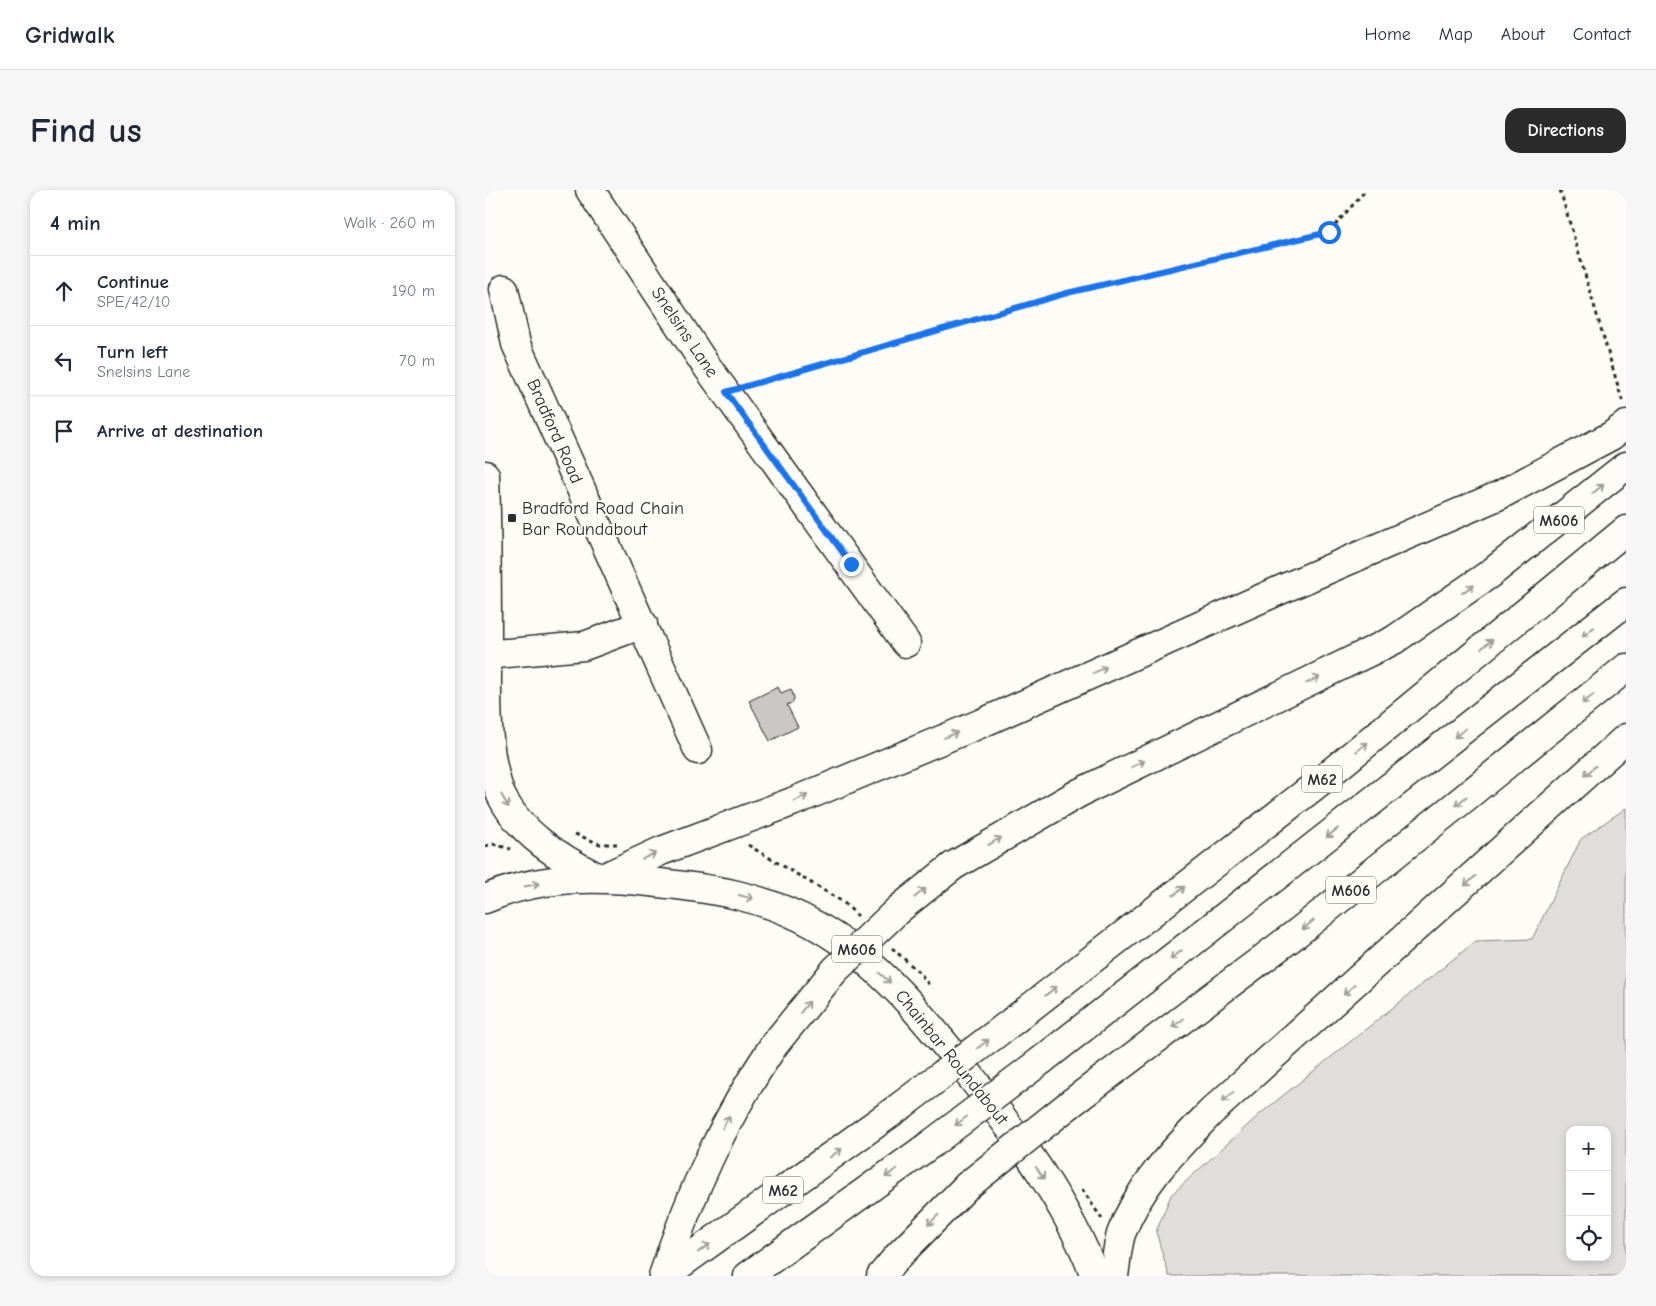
<!DOCTYPE html>
<meta charset="utf-8">
<style>
body{margin:0;font-family:"Comic Neue",sans-serif;background:#f6f6f7;color:#1f2937}
.controls{position:absolute;right:15px;bottom:15px;display:grid;overflow:hidden;border-radius:10px;box-shadow:0 2px 8px #0003}
.controls button{width:45px;height:45px;display:grid;place-items:center;padding:0;border:0;border-bottom:1px solid #e0e1e3;background:#fff;color:#1f2937;font:25px sans-serif}
.stop{position:absolute;width:15px;height:15px;margin:-11px;border:4px solid #1a73e8;border-radius:50%;background:#fff}
.stop.end{background:#1a73e8;border-color:#fff;box-shadow:0 1px 5px #0008}
.list{margin:0;padding:0;list-style:none}
h2{display:flex;justify-content:space-between;align-items:center;height:65px;margin:0;padding:0 20px;font-size:21px}
h2 small{font-size:16px;font-weight:400;color:#747a83}
.list li{display:grid;grid-template-columns:32px 1fr auto;gap:15px;align-items:center;box-sizing:border-box;height:70px;padding:0 20px;border-top:1px solid #e0e1e3}
.list b{display:block;font-size:19px;white-space:nowrap}
.list p{margin:0;font-size:16px;white-space:nowrap;color:#747a83}
.list em{font-size:16px;font-style:normal;color:#747a83}
.icon{flex:none;width:28px;height:28px;fill:none;stroke:currentColor;stroke-width:2;stroke-linecap:round;stroke-linejoin:round}
.map{position:relative;flex:none;width:1141px;height:1086px;overflow:hidden;border-radius:15px}
header{display:flex;align-items:center;gap:30px;box-sizing:border-box;height:70px;padding:0 25px;background:#fff;border-bottom:1px solid #e0e1e3}
header strong{font-size:24px}
nav{display:flex;gap:28px;margin-inline-start:auto;font-size:18px}
.intro{display:flex;align-items:center;justify-content:space-between;box-sizing:border-box;height:120px;padding:0 30px}
h1{margin:0;font-size:35px}
.button{padding:12px 22px;border-radius:15px;background:#2b2b2b;color:#fff;font-size:18px;font-weight:700}
main{display:flex;gap:30px;padding:0 30px}
aside{flex:1;background:#fff;border-radius:15px;box-shadow:0 2px 8px #0003}
.map>svg:first-child{display:block}
.green{fill:#dfdeda;stroke:#858482;fill-rule:evenodd}
.building{fill:#c9c8c4;stroke:#2b2b2b}
.lines{fill:none;stroke-linecap:round;stroke-linejoin:round}
.minor-casing{stroke:#2b2b2b;stroke-width:31}
.major-casing{stroke:#2b2b2b;stroke-width:31}
.highway-casing{stroke:#2b2b2b;stroke-width:31}
.path{stroke:#2b2b2b;stroke-width:3;stroke-dasharray:4 4;stroke-linecap:butt}
.minor{stroke:#fdfcf7;stroke-width:28}
.major{stroke:#fdfcf7;stroke-width:28}
.highway{stroke:#fdfcf7;stroke-width:28}
.highway-bridge-casing{stroke:#2b2b2b;stroke-width:31;stroke-linecap:butt}
.highway-bridge{stroke:#fdfcf7;stroke-width:28}
.oneway{stroke:#9e9e9b}
.route{stroke:#1a73e8;stroke-width:6}
.poi-dot{fill:#2b2b2b;stroke:#fdfcf7;stroke-width:2}
.labels{text-anchor:middle;stroke-width:4;stroke-linejoin:round;paint-order:stroke}
.shield{fill:#fdfcf7;stroke:#6a6a68;stroke-width:1}
.shield-label{font-size:16px;font-weight:bold;fill:#2b2b2b}
.street-label{font-size:18px;fill:#2b2b2b;stroke:#fdfcf7}
.poi-label{font-size:18px;fill:#2b2b2b;stroke:#fdfcf7;text-anchor:start}
</style>
<header>
<strong>Gridwalk</strong>
<nav><a>Home</a><a>Map</a><a>About</a><a>Contact</a></nav>
</header>
<div class="intro"><h1>Find us</h1><a class="button">Directions</a></div>
<main>
<aside>
<h2>4 min<small>Walk · 260 m</small></h2>
<ul class="list">
<li><svg class="icon" aria-label="ahead" viewBox="0 0 24 24"><path d="M12 20V5M6 11l6-6 6 6"/></svg><div><b>Continue</b><p>SPE/42/10</p></div><em>190 m</em></li>
<li><svg class="icon" aria-label="left" viewBox="0 0 24 24"><path d="M17 20v-9H6M10 6l-5 5 5 5"/></svg><div><b>Turn left</b><p>Snelsins Lane</p></div><em>70 m</em></li>
<li><svg class="icon" aria-label="arrive" viewBox="0 0 24 24"><path d="M6 21V4h12l-3 4 3 4H6"/></svg><div><b>Arrive at destination</b></div></li>
</ul>
</aside>
<div class="map">
<svg width="1141" height="1086" viewBox="0 0 1141 1086">
<rect width="100%" height="100%" fill="#fdfcf7"/>
<filter id="ink" filterUnits="userSpaceOnUse"><feTurbulence type="fractalNoise" baseFrequency=".02" numOctaves="2"/><feDisplacementMap in="SourceGraphic" scale="10" xChannelSelector="R" yChannelSelector="G"/><feConvolveMatrix kernelMatrix="1 2 1 2 8 2 1 2 1" color-interpolation-filters="sRGB"/></filter>
<g filter="url(#ink)">
<path class="green" d="M1141,618V1086H684L671,1042L686,1005L775,924L991,751L1047,749L1096,649ZM1085,940H1122V1067H1085Z"/>
<polygon class="building" points="293,497 296,503 306,499 309,508 308,512 302,515 313,537 285,551 264,511"/>
<g class="lines">
<g class="minor-casing">
<g id="minor">
<polyline points="105,0 218,171 421,453"/>
<polyline points="19,99 31,154 213,560"/>
<polyline points="0,465 99,456 158,434"/>
</g>
</g>
<g class="major-casing">
<path id="major" d="M0,285C2,346 2,406 2,467C2,510 0,564 16,605C35,644 75,668 112,687"/>
</g>
<g class="highway-casing">
<g id="highway">
<polyline points="468,676 594,603 909,450 1006,383 1141,276"/>
<polyline points="120,687 176,661 307,612 497,533 802,397 1015,305 1126,246 1141,235"/>
<path d="M0,709C53,686 109,686 165,692C224,698 277,705 330,735C394,771 441,830 486,887C534,948 582,1013 610,1086"/>
<polyline points="528,831 832,594 1141,340"/>
<polyline points="557,870 1141,412"/>
<polyline points="585,914 812,743 1141,478"/>
<path d="M178,1086C206,1001 239,929 289,855"/>
<polyline points="179,1086 417,915"/>
<polyline points="263,1086 446,954"/>
<polyline points="396,1086 412,1067 482,996"/>
<path d="M629,1086C631,1073 632,1057 636,1044C654,995 690,959 726,922L1141,548"/>
</g>
</g>
<g class="path">
<polyline points="1075,0 1138,213"/>
<polyline points="265,195 582,103 844,42 881,0"/>
<polyline points="90,644 115,654 132,654"/>
<polyline points="263,655 358,712 373,726"/>
<polyline points="0,656 8,654 26,659"/>
<polyline points="407,758 436,784 446,798"/>
<polyline points="597,999 617,1029"/>
</g>
<use href="#minor" class="minor"/>
<use href="#major" class="major"/>
<use href="#highway" class="highway"/>
<g class="highway-bridge-casing">
<g id="highway-bridge">
<polyline points="289,855 350,780 414,719 468,676"/>
<polyline points="417,915 528,831"/>
<polyline points="446,954 557,870"/>
<polyline points="482,996 585,914"/>
</g>
</g>
<use href="#highway-bridge" class="highway-bridge"/>
</g>
<defs><path id="oneway-shaft" d="M-6 0H5M1.5-3L5.5 0L1.5 3" fill="none" stroke-width="1.6" stroke-linecap="round" stroke-linejoin="round" transform="scale(1.25)"/></defs>
<g class="oneway">
<use href="#oneway-shaft" transform="translate(1113 299) rotate(-39)"/>
<use href="#oneway-shaft" transform="translate(983 399) rotate(-34)"/>
<use href="#oneway-shaft" transform="translate(1103 442) rotate(142)"/>
<use href="#oneway-shaft" transform="translate(1002 454) rotate(-39)"/>
<use href="#oneway-shaft" transform="translate(615 480) rotate(-24)"/>
<use href="#oneway-shaft" transform="translate(828 490) rotate(-26)"/>
<use href="#oneway-shaft" transform="translate(1103 509) rotate(141)"/>
<use href="#oneway-shaft" transform="translate(975 543) rotate(142)"/>
<use href="#oneway-shaft" transform="translate(466 545) rotate(-23)"/>
<use href="#oneway-shaft" transform="translate(877 557) rotate(-39)"/>
<use href="#oneway-shaft" transform="translate(653 574) rotate(-26)"/>
<use href="#oneway-shaft" transform="translate(1105 581) rotate(138)"/>
<use href="#oneway-shaft" transform="translate(316 608) rotate(-23)"/>
<use href="#oneway-shaft" transform="translate(20 611) rotate(61)"/>
<use href="#oneway-shaft" transform="translate(976 611) rotate(141)"/>
<use href="#oneway-shaft" transform="translate(847 643) rotate(142)"/>
<use href="#oneway-shaft" transform="translate(510 651) rotate(-31)"/>
<use href="#oneway-shaft" transform="translate(164 666) rotate(-25)"/>
<use href="#oneway-shaft" transform="translate(985 691) rotate(138)"/>
<use href="#oneway-shaft" transform="translate(47 695) rotate(-12)"/>
<use href="#oneway-shaft" transform="translate(694 701) rotate(-38)"/>
<use href="#oneway-shaft" transform="translate(435 703) rotate(-39)"/>
<use href="#oneway-shaft" transform="translate(261 707) rotate(15)"/>
<use href="#oneway-shaft" transform="translate(823 735) rotate(141)"/>
<use href="#oneway-shaft" transform="translate(691 765) rotate(142)"/>
<use href="#oneway-shaft" transform="translate(400 788) rotate(41)"/>
<use href="#oneway-shaft" transform="translate(864 800) rotate(138)"/>
<use href="#oneway-shaft" transform="translate(566 801) rotate(-38)"/>
<use href="#oneway-shaft" transform="translate(320 817) rotate(-51)"/>
<use href="#oneway-shaft" transform="translate(693 833) rotate(143)"/>
<use href="#oneway-shaft" transform="translate(498 854) rotate(-37)"/>
<use href="#oneway-shaft" transform="translate(743 907) rotate(139)"/>
<use href="#oneway-shaft" transform="translate(476 931) rotate(143)"/>
<use href="#oneway-shaft" transform="translate(241 932) rotate(-62)"/>
<use href="#oneway-shaft" transform="translate(351 963) rotate(-36)"/>
<use href="#oneway-shaft" transform="translate(406 983) rotate(144)"/>
<use href="#oneway-shaft" transform="translate(555 983) rotate(56)"/>
<use href="#oneway-shaft" transform="translate(448 1030) rotate(135)"/>
<use href="#oneway-shaft" transform="translate(219 1058) rotate(-36)"/>
</g>
</g>
<g class="lines" filter="url(#ink)">
<polyline class="route" points="366,374 241,202 582,103 844,42"/>
</g>
<rect class="poi-dot" x="22" y="323" width="10" height="10" rx="2.5"/>
<g class="labels">
<g class="shield">
<rect x="1049" y="316.5" width="50" height="27" rx="4"/>
<rect x="817" y="575.5" width="40" height="27" rx="4"/>
<rect x="841" y="686.5" width="50" height="27" rx="4"/>
<rect x="347" y="745.5" width="50" height="27" rx="4"/>
<rect x="278" y="986.5" width="40" height="27" rx="4"/>
</g>
<g class="shield-label">
<text x="1074" y="336">M606</text>
<text x="837" y="595">M62</text>
<text x="866" y="706">M606</text>
<text x="372" y="765">M606</text>
<text x="298" y="1006">M62</text>
</g>
<g class="street-label">
<text transform="translate(200 142) rotate(56)" y="6">Snelsins Lane</text>
<text transform="translate(70 241) rotate(66)" y="6">Bradford Road</text>
<text transform="translate(467 867) rotate(51)" y="6">Chainbar Roundabout</text>
</g>
<g class="poi-label">
<text x="37" y="324">Bradford Road Chain<tspan x="37" dy="21">Bar Roundabout</tspan></text>
</g>
</g>
</svg>
<div class="controls">
<button>+</button>
<button>−</button>
<button><svg class="icon" aria-label="locate" viewBox="0 0 24 24"><circle cx="12" cy="12" r="6"/><path d="M12 2v4M12 18v4M2 12h4M18 12h4"/></svg></button>
</div>
<div class="stop" style="left:844px;top:42px"></div>
<div class="stop end" style="left:366px;top:374px"></div>
</div>
</main>
